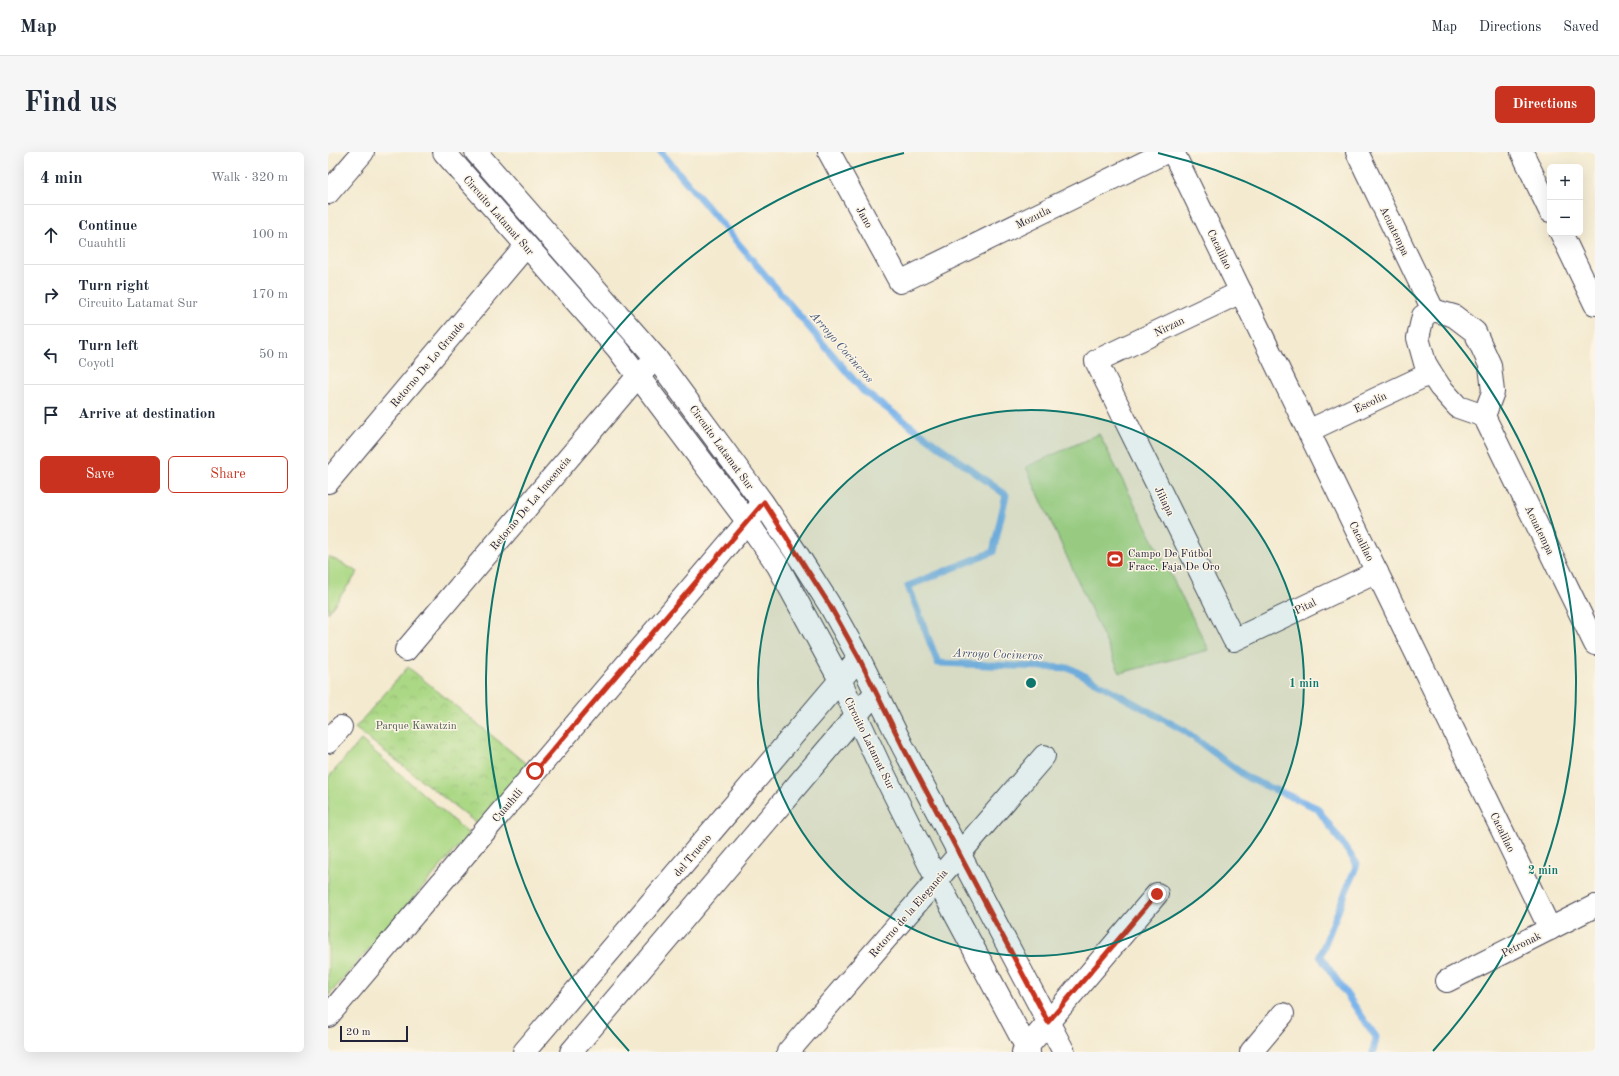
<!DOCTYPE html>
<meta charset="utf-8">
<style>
body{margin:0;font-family:"Old Standard TT",serif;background:#f6f6f7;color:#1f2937}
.controls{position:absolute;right:12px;top:12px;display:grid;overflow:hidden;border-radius:6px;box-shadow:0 4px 16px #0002}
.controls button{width:36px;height:36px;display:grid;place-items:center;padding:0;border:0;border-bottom:1px solid #e0e1e3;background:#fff;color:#1f2937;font:20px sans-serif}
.scale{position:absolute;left:12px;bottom:10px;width:68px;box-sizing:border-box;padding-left:4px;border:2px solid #22223b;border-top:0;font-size:11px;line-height:14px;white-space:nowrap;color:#22223b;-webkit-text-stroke:3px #fcf5e5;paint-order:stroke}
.stop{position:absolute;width:12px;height:12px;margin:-9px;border:3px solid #c8321e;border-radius:50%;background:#fff}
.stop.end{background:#c8321e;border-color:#fff;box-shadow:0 1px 4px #0008}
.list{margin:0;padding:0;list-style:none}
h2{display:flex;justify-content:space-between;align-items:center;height:52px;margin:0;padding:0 16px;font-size:17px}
h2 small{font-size:13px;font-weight:400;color:#747a83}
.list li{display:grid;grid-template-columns:26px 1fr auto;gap:12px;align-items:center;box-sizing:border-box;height:60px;padding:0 16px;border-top:1px solid #e0e1e3}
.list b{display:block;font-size:15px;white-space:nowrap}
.list p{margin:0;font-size:13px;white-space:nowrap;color:#747a83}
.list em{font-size:13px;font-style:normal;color:#747a83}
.actions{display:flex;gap:8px;padding:12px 16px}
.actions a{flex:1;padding:9px 0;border:1px solid #c8321e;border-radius:6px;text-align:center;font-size:14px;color:#c8321e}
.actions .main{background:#c8321e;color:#fff}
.icon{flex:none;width:22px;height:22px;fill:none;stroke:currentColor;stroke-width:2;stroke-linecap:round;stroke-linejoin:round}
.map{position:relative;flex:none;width:1267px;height:900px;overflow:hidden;border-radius:6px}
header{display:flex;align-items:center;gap:24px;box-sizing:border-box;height:56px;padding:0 20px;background:#fff;border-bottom:1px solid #e0e1e3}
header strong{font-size:19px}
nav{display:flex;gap:22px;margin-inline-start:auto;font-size:14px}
.intro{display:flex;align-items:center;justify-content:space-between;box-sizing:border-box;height:96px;padding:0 24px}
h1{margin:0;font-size:28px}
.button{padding:10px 18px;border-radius:6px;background:#c8321e;color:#fff;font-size:14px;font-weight:700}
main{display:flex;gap:24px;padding:0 24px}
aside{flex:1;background:#fff;border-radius:6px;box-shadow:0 4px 16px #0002}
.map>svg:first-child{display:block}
.park{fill:url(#park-crowns);stroke:#667d60}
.garden{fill:#abd885;stroke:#667d60}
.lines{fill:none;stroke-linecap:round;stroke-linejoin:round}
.stream{stroke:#7ab4eb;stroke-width:7}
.minor-casing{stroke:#424051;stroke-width:24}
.tertiary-casing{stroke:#424051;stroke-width:24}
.primary-casing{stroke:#424051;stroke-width:24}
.minor{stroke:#fff;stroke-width:22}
.tertiary{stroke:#fff;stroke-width:22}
.primary{stroke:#fff;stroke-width:22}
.route{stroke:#c8321e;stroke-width:5}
.ring{fill:none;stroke:#0f766e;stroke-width:2}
.labels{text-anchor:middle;stroke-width:3;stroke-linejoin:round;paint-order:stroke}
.street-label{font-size:11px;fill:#22223b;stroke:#fcf5e5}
.poi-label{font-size:11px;fill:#22223b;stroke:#fcf5e5;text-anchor:start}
.park-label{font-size:11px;fill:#4b5951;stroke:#fcf5e5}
.water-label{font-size:12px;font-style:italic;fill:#415579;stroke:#fcf5e5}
.centre{fill:#0f766e;stroke:#fcf5e5;stroke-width:2}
.ring-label{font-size:12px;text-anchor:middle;font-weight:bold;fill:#0f766e;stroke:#fcf5e5;stroke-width:3;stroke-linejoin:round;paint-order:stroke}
</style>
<header>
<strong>Map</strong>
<nav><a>Map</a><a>Directions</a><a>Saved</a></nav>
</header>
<div class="intro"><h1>Find us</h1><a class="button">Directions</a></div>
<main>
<aside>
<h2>4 min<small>Walk · 320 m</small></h2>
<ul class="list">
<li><svg class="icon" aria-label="ahead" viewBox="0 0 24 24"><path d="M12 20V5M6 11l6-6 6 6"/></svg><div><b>Continue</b><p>Cuauhtli</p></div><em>100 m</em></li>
<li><svg class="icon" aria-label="right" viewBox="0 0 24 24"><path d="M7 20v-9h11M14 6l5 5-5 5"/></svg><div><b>Turn right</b><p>Circuito Latamat Sur</p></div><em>170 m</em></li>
<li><svg class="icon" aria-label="left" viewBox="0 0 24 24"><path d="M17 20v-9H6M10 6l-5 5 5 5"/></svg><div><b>Turn left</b><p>Coyotl</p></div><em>50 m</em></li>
<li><svg class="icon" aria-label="arrive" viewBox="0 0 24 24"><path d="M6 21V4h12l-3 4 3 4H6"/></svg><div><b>Arrive at destination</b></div></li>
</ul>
<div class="actions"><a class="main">Save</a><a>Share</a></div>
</aside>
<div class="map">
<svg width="1267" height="900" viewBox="0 0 1267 900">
<defs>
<pattern id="park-crowns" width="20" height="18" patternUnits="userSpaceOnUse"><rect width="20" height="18" fill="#abd885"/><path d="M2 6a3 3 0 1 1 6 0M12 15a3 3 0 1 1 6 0" fill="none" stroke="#93b974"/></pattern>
</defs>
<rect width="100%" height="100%" fill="#fcf5e5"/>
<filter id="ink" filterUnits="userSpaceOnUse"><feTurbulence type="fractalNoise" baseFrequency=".025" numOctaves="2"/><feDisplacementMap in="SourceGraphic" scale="8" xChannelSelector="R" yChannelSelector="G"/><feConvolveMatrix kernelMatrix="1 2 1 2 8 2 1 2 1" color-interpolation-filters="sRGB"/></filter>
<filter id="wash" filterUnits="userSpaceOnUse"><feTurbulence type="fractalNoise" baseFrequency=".012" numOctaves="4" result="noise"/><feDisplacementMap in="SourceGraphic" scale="16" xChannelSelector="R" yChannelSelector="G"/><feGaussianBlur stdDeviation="0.9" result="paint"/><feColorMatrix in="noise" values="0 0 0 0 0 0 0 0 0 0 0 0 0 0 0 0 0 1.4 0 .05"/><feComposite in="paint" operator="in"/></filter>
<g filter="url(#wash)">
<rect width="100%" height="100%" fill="#f4ead0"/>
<polygon class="park" points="80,515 207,619 157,678 27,576"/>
<g class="garden">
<polygon points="771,282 881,498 792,521 698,315"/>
<polygon points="0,404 30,420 0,461"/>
<polygon points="33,588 141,682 0,844 0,626"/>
</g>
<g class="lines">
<polyline class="stream" points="333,0 535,239 678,343 665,400 580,434 610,511 742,516 857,579 920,626 989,656 1029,712 992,804 1048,885 1045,900"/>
</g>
</g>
<g filter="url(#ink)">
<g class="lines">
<g class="minor-casing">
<g id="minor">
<polyline points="501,0 572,130 838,0"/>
<polyline points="845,0 1222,777"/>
<polyline points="1029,0 1105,158"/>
<polyline points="0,41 35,0"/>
<polyline points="913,140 768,209 906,488 1049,420"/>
<polyline points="1156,264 1165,240 1162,213 1147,180 1126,164 1105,158 1095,164 1090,186 1097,211 1103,221 1112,235 1130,255 1156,264 1267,492"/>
<polyline points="980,279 1103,221"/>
<polyline points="0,330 198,94"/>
<polyline points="78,498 310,224 328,206"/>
<polyline points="0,590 13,575"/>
<polyline points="1119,829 1267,754"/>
<polyline points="0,864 431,356"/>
<polyline points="196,900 531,506"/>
<polyline points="243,900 548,540"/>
<polyline points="460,900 716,604"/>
<polyline points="695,900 829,742"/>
<polyline points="923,900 955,862"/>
</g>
</g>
<g class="tertiary-casing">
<g id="tertiary">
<polyline points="116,0 289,196 419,369 450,414 512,528 551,612 609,728 701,900"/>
<polyline points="148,0 328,206 435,351 471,405 501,452 531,506 575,595 736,900"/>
</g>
</g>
<g class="primary-casing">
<g id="primary">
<polyline points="1194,0 1222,59"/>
<polyline points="1233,81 1267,152"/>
</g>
</g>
<use href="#minor" class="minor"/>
<use href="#tertiary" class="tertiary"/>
<use href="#primary" class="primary"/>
</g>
</g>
<g class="lines" filter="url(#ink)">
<polyline class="route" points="207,619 436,350 501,452 531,506 575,595 720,870 829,742"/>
</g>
<circle cx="703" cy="531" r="273" fill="#0f766e" fill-opacity=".12"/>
<g class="ring">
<circle cx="703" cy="531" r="273"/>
<path d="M301 899A545 545 0 0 1 576 1M830 1A545 545 0 0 1 1105 899"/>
</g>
<defs>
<g id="stadium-square" transform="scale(0.9)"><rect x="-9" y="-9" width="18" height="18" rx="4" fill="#c8321e" stroke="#fcf5e5"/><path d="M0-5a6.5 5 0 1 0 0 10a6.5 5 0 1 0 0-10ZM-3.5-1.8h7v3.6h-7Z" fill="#fff"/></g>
</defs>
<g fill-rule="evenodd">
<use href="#stadium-square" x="787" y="407"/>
</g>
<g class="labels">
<g class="street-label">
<text transform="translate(171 63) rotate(49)" y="4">Circuito Latamat Sur</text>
<text transform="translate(537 65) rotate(61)" y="4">Jano</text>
<text transform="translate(705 65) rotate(-26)" y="4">Mozutla</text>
<text transform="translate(1067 79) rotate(64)" y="4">Acuatempa</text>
<text transform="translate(892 97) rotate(64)" y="4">Cacalilao</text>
<text transform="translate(841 174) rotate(-26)" y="4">Nirzan</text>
<text transform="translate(99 212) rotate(-50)" y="4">Retorno De Lo Grande</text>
<text transform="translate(1042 250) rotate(-25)" y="4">Escolín</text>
<text transform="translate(394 295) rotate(54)" y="4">Circuito Latamat Sur</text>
<text transform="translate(837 349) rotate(64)" y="4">Jiliapa</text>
<text transform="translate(202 351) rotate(-50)" y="4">Retorno De La Inocencia</text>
<text transform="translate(1212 378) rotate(64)" y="4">Acuatempa</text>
<text transform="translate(1034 389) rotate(64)" y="4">Cacalilao</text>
<text transform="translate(977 454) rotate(-26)" y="4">Pital</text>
<text transform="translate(542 591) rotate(64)" y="4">Circuito Latamat Sur</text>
<text transform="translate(179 653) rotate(-50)" y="4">Cuauhtli</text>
<text transform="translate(1175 680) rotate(64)" y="4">Cacalilao</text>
<text transform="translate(364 703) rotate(-50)" y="4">del Trueno</text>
<text transform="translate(580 761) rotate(-49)" y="4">Retorno de la Elegancia</text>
<text transform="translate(1193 792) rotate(-27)" y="4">Petronak</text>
</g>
<g class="poi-label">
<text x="800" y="405">Campo De Fútbol<tspan x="800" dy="13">Fracc. Faja De Oro</tspan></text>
</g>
<g class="park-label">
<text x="88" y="577">Parque Kawatzin</text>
</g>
<g class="water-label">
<text transform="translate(514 195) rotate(49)" y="4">Arroyo Cocineros</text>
<text transform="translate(670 502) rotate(2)" y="4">Arroyo Cocineros</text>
</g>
</g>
<circle cx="703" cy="531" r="6" class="centre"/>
<g class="ring-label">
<text x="976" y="535">1 min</text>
<text x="1215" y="722">2 min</text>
</g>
</svg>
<div class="controls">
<button>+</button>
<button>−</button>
</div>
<div class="scale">20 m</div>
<div class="stop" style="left:207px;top:619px"></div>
<div class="stop end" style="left:829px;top:742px"></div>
</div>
</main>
